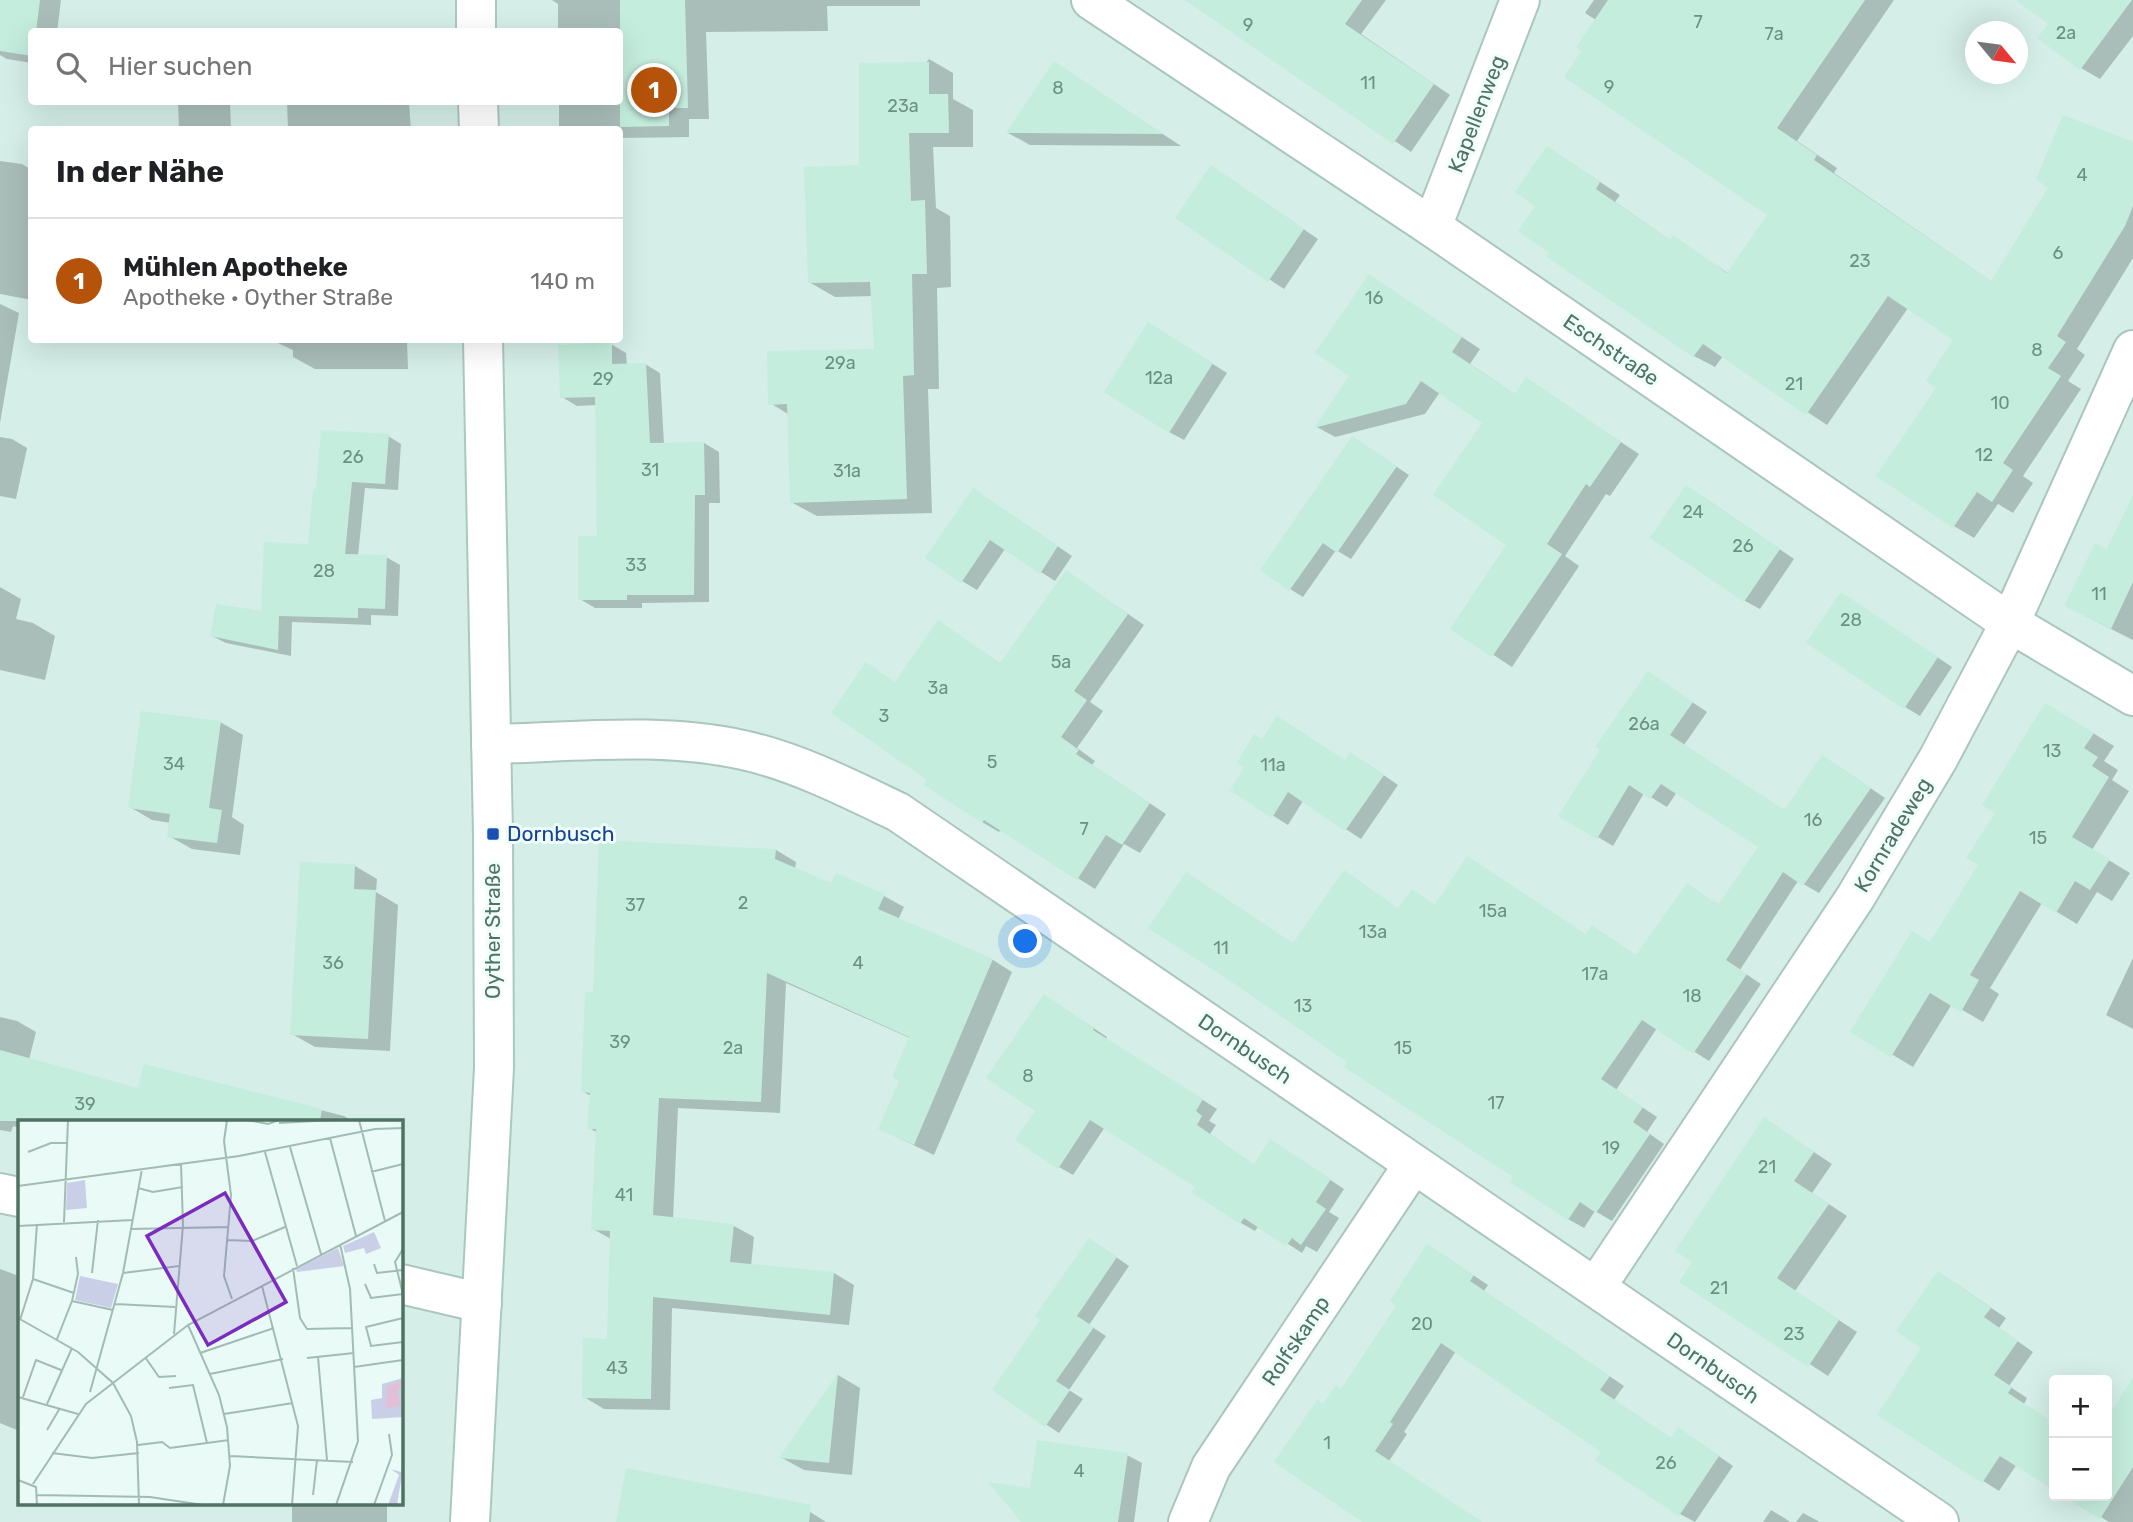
<!DOCTYPE html>
<html lang="de">
<meta charset="utf-8">
<style>
body{margin:0;font-family:Rubik,sans-serif;background:#f2f2f2;color:#202124}
.controls{position:absolute;right:21px;bottom:21px;display:grid;overflow:hidden;border-radius:7px;box-shadow:0 7px 28px #0002}
.controls button{width:63px;height:63px;display:grid;place-items:center;padding:0;border:0;border-bottom:2px solid #e0e0e0;background:#fff;color:#202124;font:35px sans-serif}
.compass{position:absolute;left:1965px;top:21px;width:63px;height:63px;border-radius:50%;background:#fff;box-shadow:0 7px 28px #0002;rotate:119deg}
.you{position:absolute;left:1026px;top:942px;width:24px;height:24px;margin:-18px;border:5px solid #fff;border-radius:50%;background:#1a73e8;box-shadow:0 0 0 10px #1a73e833}
.badge{display:grid;place-items:center;width:46px;height:46px;border-radius:50%;background:#b45309;color:#fff;font-size:23px;font-weight:700}
.pin{position:absolute;translate:-50% -50%;border:4px solid #fff;box-shadow:0 2px 7px #0006}
.list{margin:0;padding:0;list-style:none}
h2{display:flex;justify-content:space-between;align-items:center;height:91px;margin:0;padding:0 28px;font-size:30px}
h2 small{font-size:23px;font-weight:400;color:#757577}
.list li{display:grid;grid-template-columns:46px 1fr auto;gap:21px;align-items:center;box-sizing:border-box;height:126px;padding:0 28px;border-top:2px solid #e0e0e0}
.list b{display:block;font-size:26px;white-space:nowrap}
.list p{margin:0;font-size:23px;white-space:nowrap;color:#757577}
.list em{font-size:23px;font-style:normal;color:#757577}
.icon{flex:none;width:38px;height:38px;fill:none;stroke:currentColor;stroke-width:2;stroke-linecap:round;stroke-linejoin:round}
.map{position:relative;flex:none;width:2133px;height:1522px;overflow:hidden}
.search{position:absolute;background:#fff;box-shadow:0 7px 28px #0002;left:28px;top:28px;width:595px;height:77px;display:flex;align-items:center;gap:18px;box-sizing:border-box;padding:0 24px;border-radius:7px;color:#757577;font-size:26px}
.panel{position:absolute;background:#fff;box-shadow:0 7px 28px #0002;left:28px;top:126px;width:595px;height:217px;border-radius:7px}
.map>svg:first-child{display:block}
.residential{fill:#d5eee8;fill-rule:evenodd}
.shadow{fill:#0003}
.building{fill:#c4eddd}
.lines{fill:none;stroke-linecap:round;stroke-linejoin:round}
.street-casing{stroke:#abc6bd;stroke-width:42}
.secondary-casing{stroke:#a9c9be;stroke-width:42}
.street{stroke:#fff;stroke-width:38}
.secondary{stroke:#fff;stroke-width:38}
.transit-dot{fill:#1a4fb4;stroke:#effdfb;stroke-width:2.5}
.labels{text-anchor:middle;stroke-width:6;stroke-linejoin:round;paint-order:stroke}
.number-label{font-size:18px;fill:#6c9182}
.street-label{font-size:21px;fill:#4f7263;stroke:#effdfb}
.transit-label{font-size:21px;fill:#164399;stroke:#effdfb;text-anchor:start}
.inset-road{fill:none;stroke:#a2bcb3;stroke-width:2}
.view{fill:#7b2cbf;fill-opacity:0.15;stroke:#7b2cbf;stroke-width:3.5}
.inset-edge{fill:none;stroke:#4f7263;stroke-width:3.5}
</style>
<div class="map">
<svg width="2133" height="1522" viewBox="0 0 2133 1522">
<rect width="100%" height="100%" fill="#e9faf7"/>
<path class="residential" d="M0,0H2133V1522H0ZM32,32H620V102H32ZM1976,32H2018V74H1976ZM32,130H620V340H32ZM19,1121H401V1503H19ZM2054,1380H2107V1496H2054Z"/>
<g class="shadow">
<polygon points="0,0 61,0 57,32 32,32 32,63 7,59 0,55"/>
<polygon points="552,0 920,0 920,6 827,6 828,31 706,32 709,119 689,119 689,137 620,138 620,130 564,130 559,127 559,102 620,102 620,32 558,32 558,4"/>
<polygon points="1188,0 1386,0 1361,34 1450,95 1411,152"/>
<polygon points="1594,0 1894,0 1797,141 1837,168 1834,173 1992,282 2133,144 2133,258 2077,349 2085,355 2068,381 2081,389 2023,476 2033,483 2013,513 1998,504 1974,538 1954,526 1939,387 1956,339 1908,308 1827,425 1723,356 1715,367 1694,356 1549,257 1552,252 1538,205 1548,148 1620,195 1615,202 1671,241 1673,238 1728,273 1769,214 1584,50 1596,20 1585,13"/>
<polygon points="2027,0 2133,0 2133,36 2100,79 2081,68 2050,23"/>
<polygon points="929,59 953,73 953,99 973,110 973,147 933,147 936,208 950,216 951,287 937,288 939,389 928,389 932,513 817,516 791,502 788,414 770,403 876,350 873,296 835,297 809,282 861,167 917,74"/>
<polygon points="1076,77 1181,146 1030,145 1008,133"/>
<polygon points="178,102 230,102 231,130 179,130"/>
<polygon points="287,102 409,102 411,130 288,130"/>
<polygon points="0,161 22,164 32,170 32,206 29,225 32,225 32,300 0,294"/>
<polygon points="1226,176 1318,239 1284,289 1177,218"/>
<polygon points="1369,276 1480,349 1470,364 1516,395 1527,380 1639,454 1610,496 1606,494 1565,556 1579,566 1512,667 1452,628 1508,545 1484,422 1440,392 1425,414 1335,437 1317,427 1351,376"/>
<polygon points="0,304 19,313 0,423"/>
<polygon points="1164,333 1227,373 1184,440 1169,432"/>
<polygon points="271,340 407,340 408,369 315,369 293,357 293,350"/>
<polygon points="611,344 626,353 627,365 645,364 660,373 664,444 704,443 719,452 720,503 709,503 709,602 642,603 642,608 595,608 580,599 598,537 597,405 577,406 562,397"/>
<polygon points="388,436 401,444 398,490 365,488 358,556 386,557 400,565 398,616 371,615 371,625 292,622 291,656 226,643 212,636 263,613 310,545 314,490"/>
<polygon points="0,437 12,439 27,448 16,499 0,496"/>
<polygon points="1365,446 1409,475 1351,559 1336,550 1303,597 1290,589"/>
<polygon points="1702,496 1794,559 1760,609 1745,601"/>
<polygon points="988,499 1072,556 1055,581 1005,549 977,590 962,581"/>
<polygon points="2133,499 2133,640 2085,616 2108,551"/>
<polygon points="1067,572 1144,625 1090,702 1103,711 1077,748 1095,761 1092,765 1166,814 1140,853 1124,844 1095,889 1001,829 999,832 982,822 930,780 896,683 939,622 1001,664"/>
<polygon points="0,587 21,599 16,619 33,623 55,636 45,680 0,670"/>
<polygon points="1856,603 1952,667 1920,716 1905,707"/>
<polygon points="1649,673 1707,712 1684,745 1785,811 1838,766 1885,798 1819,893 1798,881 1740,970 1761,984 1709,1061 1657,1028 1616,1090 1657,1117 1647,1132 1664,1144 1612,1221 1595,1211 1584,1228 1568,1219 1515,1176 1349,1062 1294,944 1400,909 1437,907 1588,935 1638,957 1688,886 1720,906 1761,847 1677,792 1667,807 1644,793 1613,846 1561,815"/>
<polygon points="2067,717 2114,746 2104,761 2118,770 2112,780 2129,791 2092,850 2130,873 2112,901 2097,892 2077,924 2042,903 1990,988 1999,994 1983,1022 1952,1004 1913,1067 1853,1031 1931,944"/>
<polygon points="220,722 243,735 232,817 244,825 240,855 192,849 169,836 171,823 152,820 130,807"/>
<polygon points="1263,741 1346,761 1366,763 1398,785 1361,839 1303,801 1288,825 1232,790"/>
<polygon points="776,850 796,862 795,869 832,885 884,896 904,907 898,920 993,960 1012,972 934,1155 880,1129 901,1080 910,1038 786,983 780,1113 678,1108 673,1219 734,1226 754,1237 751,1266 834,1273 854,1285 849,1325 672,1308 670,1410 604,1409 584,1397 609,1340 611,1239 593,1229 598,1133 589,1128 591,1096 582,1091 595,994"/>
<polygon points="355,866 377,879 376,892 398,905 390,1051 315,1047 292,1034"/>
<polygon points="2133,958 2133,1029 2106,1015"/>
<polygon points="1059,1005 1107,1037 1106,1039 1217,1109 1209,1121 1216,1125 1210,1134 1255,1166 1285,1150 1344,1189 1329,1212 1339,1218 1317,1252 1306,1246 1302,1253 1259,1225 1255,1231 1241,1223 1194,1192 1197,1187 1105,1127 1073,1175 1059,1167 1038,1111"/>
<polygon points="0,1017 17,1021 36,1032 29,1060 140,1090 146,1066 344,1116 352,1121 19,1121 19,1128 13,1126 11,1132 0,1130"/>
<polygon points="1765,1120 1832,1164 1812,1193 1847,1216 1795,1291 1857,1332 1828,1376 1682,1281 1695,1262"/>
<polygon points="1103,1248 1129,1266 1089,1325 1106,1336 1069,1390 1083,1399 1059,1433 994,1390"/>
<polygon points="1443,1255 1488,1285 1484,1291 1624,1386 1614,1400 1672,1439 1693,1438 1733,1466 1695,1522 1680,1514 1604,1451 1456,1351 1404,1432 1407,1434 1389,1461 1479,1522 1365,1522 1324,1406 1342,1391"/>
<polygon points="0,1269 19,1276 19,1431 0,1423"/>
<polygon points="1955,1283 2006,1318 1999,1328 2033,1352 2009,1386 2027,1398 2024,1404 2054,1424 2054,1488 2017,1464 1999,1491 1880,1415 1923,1347"/>
<polygon points="838,1375 860,1388 852,1475 804,1470 782,1458"/>
<polygon points="2124,1395 2133,1400 2133,1522 2109,1522 2067,1496 2107,1496 2107,1422"/>
<polygon points="1127,1455 1142,1463 1134,1522 1023,1522"/>
<rect x="292" y="1503" width="95" height="19"/>
<polygon points="799,1505 826,1522 618,1522"/>
<polygon points="1771,1510 1786,1519 1790,1522 1763,1522"/>
<polygon points="1803,1513 1818,1521 1819,1522 1796,1522"/>
</g>
<g class="building">
<polygon points="0,0 40,0 36,32 32,32 32,56 0,51"/>
<polygon points="620,0 685,0 688,108 669,108 669,126 620,127"/>
<polygon points="1185,0 1362,0 1345,24 1434,84 1393,144"/>
<polygon points="1608,0 1865,0 1777,128 1817,155 1814,160 1991,281 2048,188 2036,179 2063,115 2133,142 2133,206 2125,226 2057,336 2066,342 2048,368 2061,376 2003,463 2013,470 1992,502 1977,492 1953,528 1876,476 1936,388 1926,381 1953,340 1888,296 1806,415 1703,344 1693,357 1547,257 1549,253 1518,231 1535,206 1515,192 1547,146 1600,182 1596,189 1670,240 1673,235 1727,273 1767,215 1564,77 1581,51 1576,47"/>
<polygon points="2016,0 2132,0 2080,70 2037,38 2048,24"/>
<polygon points="1054,61 1163,134 1006,133"/>
<polygon points="929,62 929,94 948,94 949,133 909,133 911,201 925,200 927,274 912,274 914,375 903,376 907,499 790,503 787,404 768,405 767,351 874,349 870,282 808,283 804,167 859,165 859,63"/>
<polygon points="1211,165 1304,229 1268,282 1175,218"/>
<polygon points="1369,274 1462,337 1452,352 1515,394 1526,377 1621,442 1590,487 1586,484 1547,544 1562,554 1492,657 1450,629 1506,545 1433,495 1482,423 1421,381 1406,404 1314,428 1349,376 1315,353"/>
<polygon points="1148,322 1213,363 1169,433 1104,392"/>
<polygon points="612,342 612,364 646,363 650,443 704,442 705,495 695,495 694,595 627,595 627,600 578,600 578,536 597,536 595,397 560,398 558,345"/>
<polygon points="321,430 389,434 385,484 352,482 345,554 387,555 385,609 358,608 358,618 279,616 278,650 210,636 216,604 261,611 264,542 308,544 313,489 316,489"/>
<polygon points="1352,436 1397,466 1337,553 1323,543 1289,591 1260,570"/>
<polygon points="1686,485 1780,549 1744,602 1650,538"/>
<polygon points="973,488 1058,546 1040,574 990,540 961,583 925,558"/>
<polygon points="2133,495 2133,582 2111,629 2064,606 2095,543 2107,549"/>
<polygon points="1066,570 1128,614 1074,691 1087,700 1061,737 1079,750 1076,754 1150,803 1122,845 1106,835 1077,880 984,820 982,823 924,785 927,780 831,713 866,662 895,682 938,620 1000,663"/>
<polygon points="1841,592 1938,657 1904,709 1806,643"/>
<polygon points="1648,671 1693,702 1670,735 1784,810 1822,755 1871,788 1803,886 1783,872 1726,960 1747,974 1693,1054 1642,1020 1601,1079 1643,1107 1633,1122 1650,1134 1596,1213 1580,1202 1568,1220 1510,1182 1513,1177 1344,1067 1347,1062 1229,980 1148,928 1186,872 1293,943 1344,870 1398,908 1412,889 1435,905 1467,856 1586,934 1592,925 1636,955 1687,883 1718,905 1758,847 1661,784 1650,799 1629,785 1597,839 1558,816 1600,750 1595,747"/>
<polygon points="2045,703 2094,733 2084,748 2098,757 2092,766 2109,777 2072,837 2110,859 2090,890 2075,881 2056,913 2020,891 1970,975 1979,980 1961,1012 1930,993 1891,1057 1850,1032 1912,931 1930,942 1978,865 1966,858 1995,813 1982,805"/>
<polygon points="141,711 221,721 209,808 222,810 217,843 167,837 170,814 128,808"/>
<polygon points="1277,716 1345,760 1350,752 1384,775 1345,831 1288,792 1272,818 1230,790 1244,767 1237,763 1254,734 1262,739"/>
<polygon points="599,840 776,849 775,859 831,883 836,873 885,894 878,909 993,959 914,1145 878,1129 899,1081 892,1077 909,1037 767,973 761,1102 659,1098 653,1215 734,1224 730,1262 834,1272 830,1315 653,1297 651,1399 582,1398 583,1338 607,1339 610,1231 591,1230 596,1129 587,1129 590,1093 581,1092 585,992 593,992"/>
<polygon points="300,862 355,864 354,889 376,890 368,1039 290,1035"/>
<polygon points="1044,994 1094,1028 1093,1030 1203,1099 1196,1111 1202,1116 1197,1125 1254,1164 1270,1139 1331,1179 1316,1202 1326,1209 1301,1245 1292,1238 1286,1246 1244,1218 1240,1224 1191,1192 1195,1187 1090,1120 1058,1169 1015,1140 1035,1111 986,1078"/>
<polygon points="0,1050 138,1088 144,1064 322,1109 320,1121 0,1121"/>
<polygon points="1764,1117 1814,1152 1794,1181 1829,1204 1777,1278 1839,1320 1808,1367 1679,1282 1692,1262 1675,1251"/>
<polygon points="1089,1238 1117,1257 1077,1316 1094,1327 1056,1381 1070,1390 1045,1427 992,1390 1040,1320 1035,1316"/>
<polygon points="1427,1244 1474,1275 1470,1281 1610,1376 1600,1390 1671,1438 1678,1427 1719,1456 1679,1516 1595,1460 1601,1452 1441,1343 1390,1422 1393,1424 1375,1451 1482,1522 1362,1522 1274,1462 1317,1400 1323,1404 1336,1385 1341,1389 1396,1306 1390,1301"/>
<polygon points="1938,1271 1991,1308 1984,1317 2018,1341 1994,1375 2012,1387 2008,1393 2054,1423 2054,1490 2000,1456 1982,1483 1877,1415 1921,1348 1896,1331"/>
<polygon points="838,1373 829,1463 779,1458"/>
<polygon points="2133,1377 2133,1467 2100,1519 2063,1496 2107,1496 2107,1419"/>
<polygon points="1037,1440 1128,1453 1118,1522 1021,1522 988,1482 1030,1488"/>
<polygon points="626,1468 811,1505 809,1522 616,1522"/>
</g>
<g class="lines">
<g class="street-casing">
<g id="street">
<polyline points="1091,0 1432,227 2010,623 2133,696"/>
<polyline points="1432,227 1520,0"/>
<path d="M491,744C574,742 661,732 743,750C797,762 848,788 898,812L1939,1522"/>
<polyline points="0,1193 19,1197"/>
<polyline points="401,1284 482,1303"/>
<polyline points="1596,1287 1855,898 1938,759 2010,623 2133,350"/>
<polyline points="1188,1522 1211,1467 1413,1165"/>
</g>
</g>
<g class="secondary-casing">
<g id="secondary">
<polyline points="476,0 476,32"/>
<polyline points="478,102 479,130"/>
<polyline points="470,1522 494,1068 493,834 483,340"/>
</g>
</g>
<use href="#street" class="street"/>
<use href="#secondary" class="secondary"/>
</g>
<rect class="transit-dot" x="486" y="827" width="14" height="14" rx="3.5"/>
<g class="labels">
<g class="number-label">
<text x="1698" y="28">7</text>
<text x="1248" y="31">9</text>
<text x="2066" y="39">2a</text>
<text x="1774" y="40">7a</text>
<text x="1368" y="89">11</text>
<text x="1609" y="93">9</text>
<text x="1058" y="94">8</text>
<text x="903" y="112">23a</text>
<text x="2082" y="181">4</text>
<text x="2058" y="259">6</text>
<text x="1860" y="267">23</text>
<text x="1374" y="304">16</text>
<text x="2037" y="356">8</text>
<text x="840" y="369">29a</text>
<text x="1159" y="384">12a</text>
<text x="603" y="385">29</text>
<text x="1794" y="390">21</text>
<text x="2000" y="409">10</text>
<text x="1984" y="461">12</text>
<text x="353" y="463">26</text>
<text x="650" y="476">31</text>
<text x="847" y="477">31a</text>
<text x="1693" y="518">24</text>
<text x="1743" y="552">26</text>
<text x="636" y="571">33</text>
<text x="324" y="577">28</text>
<text x="2099" y="600">11</text>
<text x="1851" y="626">28</text>
<text x="1061" y="668">5a</text>
<text x="938" y="694">3a</text>
<text x="884" y="722">3</text>
<text x="1644" y="730">26a</text>
<text x="2052" y="757">13</text>
<text x="992" y="768">5</text>
<text x="174" y="770">34</text>
<text x="1273" y="771">11a</text>
<text x="1813" y="826">16</text>
<text x="1084" y="835">7</text>
<text x="2038" y="844">15</text>
<text x="743" y="909">2</text>
<text x="635" y="911">37</text>
<text x="1493" y="917">15a</text>
<text x="1373" y="938">13a</text>
<text x="1221" y="954">11</text>
<text x="333" y="969">36</text>
<text x="858" y="969">4</text>
<text x="1595" y="980">17a</text>
<text x="1692" y="1002">18</text>
<text x="1303" y="1012">13</text>
<text x="620" y="1048">39</text>
<text x="733" y="1054">2a</text>
<text x="1403" y="1054">15</text>
<text x="1028" y="1082">8</text>
<text x="1496" y="1109">17</text>
<text x="85" y="1110">39</text>
<text x="1611" y="1154">19</text>
<text x="1767" y="1173">21</text>
<text x="624" y="1201">41</text>
<text x="1719" y="1294">21</text>
<text x="1422" y="1330">20</text>
<text x="1794" y="1340">23</text>
<text x="617" y="1374">43</text>
<text x="1327" y="1449">1</text>
<text x="1666" y="1469">26</text>
<text x="1079" y="1477">4</text>
</g>
<g class="street-label">
<text transform="translate(1477 114) rotate(-69)" y="7">Kapellenweg</text>
<text transform="translate(1611 350) rotate(34)" y="7">Eschstraße</text>
<text transform="translate(1893 835) rotate(-59)" y="7">Kornradeweg</text>
<text transform="translate(493 931) rotate(-90)" y="7">Oyther Straße</text>
<text transform="translate(1245 1049) rotate(34)" y="7">Dornbusch</text>
<text transform="translate(1296 1341) rotate(-56)" y="7">Rolfskamp</text>
<text transform="translate(1713 1368) rotate(35)" y="7">Dornbusch</text>
</g>
<g class="transit-label">
<text x="507" y="841">Dornbusch</text>
</g>
</g>
<g transform="translate(18 1120)">
<rect width="385" height="385" fill="#e9faf7"/>
<path d="M67,60L69,88L48,90L49,63ZM356,112L363,128L348,134L346,128L327,133L325,126ZM320,128L326,146L279,152L278,149ZM62,156L100,164L93,188L57,180ZM385,258V297L354,299L353,280L364,278V264ZM385,348L379,385H370L381,355L373,349L383,352Z" fill="#c9cfe7"/>
<path d="M385,261L380,272L383,285L368,289L369,266Z" fill="#e2bfd6"/>
<path class="inset-road" d="M209,0L206,21L213,75L206,156L214,179M229,0L250,4L261,0M341,0L367,101M261,3L314,0M312,18L338,116M272,27L303,134M10,32L33,23H50M247,32L279,146M353,52L385,44M0,66L221,36L357,9L385,8M120,68L135,72L165,67M46,102L50,0M0,106L114,100M112,109L211,107M209,120L234,121L267,107M385,129L377,142L385,174M356,144L359,153L385,150M275,148L282,198L289,209L334,208M74,153L80,100M105,153L161,146M15,159L56,173M347,164L353,178L385,174M244,166L280,306L274,385M54,181L95,190M97,184L157,187M0,198L60,232L95,263L113,296L119,322L121,385M385,198L348,207L353,226L385,222M2,200L15,159L19,104M170,205L201,275L209,307L212,346L205,385M156,214L165,105L163,44M39,219L54,181L60,154L58,137M182,233L256,208M127,237L141,257L158,256M300,237L309,340M289,238L336,233M336,247L385,240M192,254L265,239M95,263L170,205L385,92M151,268L175,265L189,323M72,272L105,153L124,49M0,277L60,294M5,277L18,240L43,250M29,284L54,228M206,294L275,283M29,310L42,288M120,325L144,322L152,328L211,320M34,333L74,338L121,333M212,336L335,342M0,360L18,367L19,385M15,364L68,284L95,263M19,375L132,377L185,385M295,375L299,340M318,385L340,321L332,169L322,124M356,385L374,335L371,314"/>
<path class="view" d="M207,73L268,182L190,225L129,116Z"/>
<rect width="385" height="385" class="inset-edge"/>
</g>
</svg>
<div class="controls">
<button>+</button>
<button>−</button>
</div>
<svg class="compass" viewBox="-18 -18 36 36"><path d="M0-13l5 13h-10z" fill="#e53935"/><path d="M0 13l5-13h-10z" fill="#757577"/></svg>
<div class="you"></div>
<div class="pin badge" style="left:654px;top:90px">1</div>
<div class="search"><svg class="icon" aria-label="search" viewBox="0 0 24 24"><circle cx="10" cy="10" r="6"/><path d="M15 15l6 6"/></svg>Hier suchen</div>
<section class="panel">
<h2>In der Nähe<small></small></h2>
<ul class="list">
<li><span class="badge">1</span><div><b>Mühlen Apotheke</b><p>Apotheke · Oyther Straße</p></div><em>140 m</em></li>
</ul>
</section>
</div>
